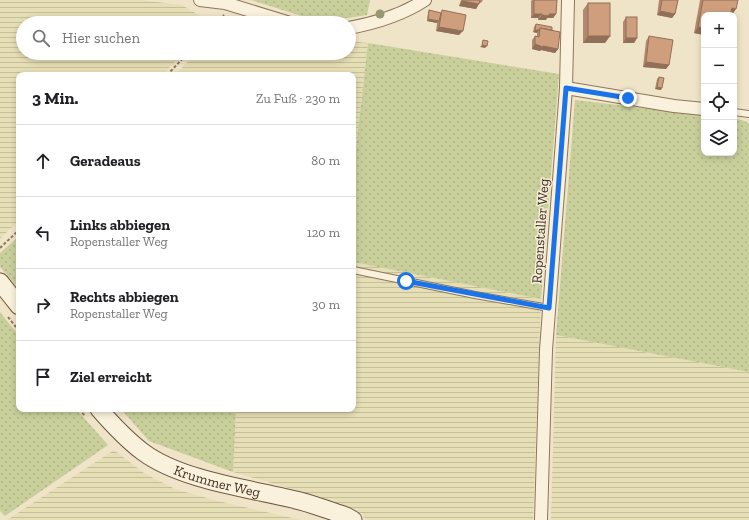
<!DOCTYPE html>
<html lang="de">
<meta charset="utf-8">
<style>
body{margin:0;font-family:"Zilla Slab",serif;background:#f2f2f2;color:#202124}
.controls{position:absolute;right:12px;top:12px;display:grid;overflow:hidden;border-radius:8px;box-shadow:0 2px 6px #0003}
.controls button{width:36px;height:36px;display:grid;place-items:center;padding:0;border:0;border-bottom:1px solid #e0e0e0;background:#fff;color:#202124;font:20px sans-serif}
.stop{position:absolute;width:12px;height:12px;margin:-9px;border:3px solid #1a73e8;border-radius:50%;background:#fff}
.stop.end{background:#1a73e8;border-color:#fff;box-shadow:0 1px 4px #0008}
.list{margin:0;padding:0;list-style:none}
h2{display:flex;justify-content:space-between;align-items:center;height:52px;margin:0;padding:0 16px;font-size:17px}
h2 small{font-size:13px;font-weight:400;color:#757577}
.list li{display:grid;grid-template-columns:26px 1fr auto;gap:12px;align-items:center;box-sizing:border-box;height:72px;padding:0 16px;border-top:1px solid #e0e0e0}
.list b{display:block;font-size:15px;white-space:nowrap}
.list p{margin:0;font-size:13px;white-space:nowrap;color:#757577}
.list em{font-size:13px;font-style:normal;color:#757577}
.icon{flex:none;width:22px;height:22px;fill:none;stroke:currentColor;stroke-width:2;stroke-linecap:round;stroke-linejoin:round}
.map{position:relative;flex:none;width:749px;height:520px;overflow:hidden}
.search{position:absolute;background:#fff;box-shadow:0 2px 6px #0003;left:16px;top:16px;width:340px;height:44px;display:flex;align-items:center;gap:10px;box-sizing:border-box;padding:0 14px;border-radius:22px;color:#757577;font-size:15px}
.panel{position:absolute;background:#fff;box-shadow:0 2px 6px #0003;left:16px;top:72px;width:340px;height:340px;border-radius:8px}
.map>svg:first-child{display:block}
.farmland{fill:url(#farmland-rules)}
.grass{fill:url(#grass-dots)}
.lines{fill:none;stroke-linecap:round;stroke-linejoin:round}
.lane-casing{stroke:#8d765c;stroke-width:8}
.street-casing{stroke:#8d765c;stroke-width:14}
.secondary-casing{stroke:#6f573f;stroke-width:19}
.path{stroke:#8d765c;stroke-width:2;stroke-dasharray:3 2;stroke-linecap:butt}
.lane{stroke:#faf1dc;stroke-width:6}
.street{stroke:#faf1dc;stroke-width:12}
.secondary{stroke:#faf1dc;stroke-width:17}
.tree{fill:#96986f}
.wall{fill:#b2896c}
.shaded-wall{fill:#916f58}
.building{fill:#cf9f7d;stroke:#916f58}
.route{stroke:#1a73e8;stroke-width:5}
.labels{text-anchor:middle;stroke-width:3;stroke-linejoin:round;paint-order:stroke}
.street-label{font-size:14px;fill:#3d2e20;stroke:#f7eed8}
</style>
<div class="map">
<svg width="749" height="520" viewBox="0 0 749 520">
<defs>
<pattern id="farmland-rules" width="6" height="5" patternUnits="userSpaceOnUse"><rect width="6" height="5" fill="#e6deb5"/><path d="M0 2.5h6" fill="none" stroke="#c6bf9b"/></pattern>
<pattern id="grass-dots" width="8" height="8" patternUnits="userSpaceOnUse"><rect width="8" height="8" fill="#c9cf9b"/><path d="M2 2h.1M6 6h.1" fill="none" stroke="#aeb285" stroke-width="1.8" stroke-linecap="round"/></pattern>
</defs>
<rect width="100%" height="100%" fill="#f0e4c8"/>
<g class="farmland">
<polygon points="0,0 141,0 182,5 212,23 23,23 23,53 184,53 162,75 19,75 19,220 0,239"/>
<polygon points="349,41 368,43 353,176 353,75 175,75 196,53 349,53"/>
<polygon points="353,262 541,299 533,520 369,520 323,498 233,472 236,409 353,409"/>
<polygon points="556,335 749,372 749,520 551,520"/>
<polygon points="114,450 144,473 175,489 214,500 301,520 7,520"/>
</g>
<g class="grass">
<polygon points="251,0 370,0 367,15 348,18 305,17"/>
<polygon points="368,43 559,74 541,299 353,262 353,176"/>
<polygon points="575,100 704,115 704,153 734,153 734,119 742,120 749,123 749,372 556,335"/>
<polygon points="19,236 19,289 0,267 0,253"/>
<polygon points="0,312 19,336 19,409 76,409 108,445 5,516 0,511"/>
<polygon points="121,409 236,409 233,472 149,441"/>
</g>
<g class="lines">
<g class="lane-casing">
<g id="lane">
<polyline points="734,112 749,114"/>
<polyline points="353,270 475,295 549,308"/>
</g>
</g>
<g class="street-casing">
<g id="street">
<polyline points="200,0 225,3 290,23"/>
<path d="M349,28C376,23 402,15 425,0"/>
<polyline points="566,88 674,106 704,109"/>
<polyline points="541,520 546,350 566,88 568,0"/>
</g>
</g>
<g class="secondary-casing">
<g id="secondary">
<polyline points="0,282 19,306"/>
<path id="s1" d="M99,409C112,424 127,440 143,452C182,481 253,489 300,501C315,505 331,511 346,516L353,520"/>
</g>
</g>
<g class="path">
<polyline points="216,23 224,15"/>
<polyline points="167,75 188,53"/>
<polyline points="0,248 19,230"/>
<polyline points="8,317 19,331"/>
<polyline points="79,409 85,416"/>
</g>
<use href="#lane" class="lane"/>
<use href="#street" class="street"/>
<use href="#secondary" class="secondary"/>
</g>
<circle class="tree" cx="380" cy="14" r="4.5"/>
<g class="wall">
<polygon points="461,0 483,0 481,3 479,2 476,9 459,6"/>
<polygon points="532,0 557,0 556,14 553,18 547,18 546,20 538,20 538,18 531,18 531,1"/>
<polygon points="659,0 678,0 675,14 672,18 657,15"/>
<polygon points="700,0 738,0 704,15 704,35 694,33"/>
<polygon points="588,3 610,36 605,43 583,43 583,10"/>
<polygon points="429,10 441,13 442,10 459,35 436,31 437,23 427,21 428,13"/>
<polygon points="626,17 637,38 634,43 623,43 623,22"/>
<polygon points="536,24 552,30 558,49 555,53 541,50 540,51 532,49 532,40 535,36 537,36 537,33 533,32 534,27"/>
<polygon points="649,36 669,65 666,69 643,67 646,41"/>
<polygon points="659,77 661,90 655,89 657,79"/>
</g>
<g class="shaded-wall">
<polygon points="462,1 479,4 476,9 459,6"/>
<polygon points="732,8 736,9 732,15 727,15"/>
<polygon points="660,11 675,14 672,18 657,15"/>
<polygon points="534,14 542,14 538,18 531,18"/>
<polygon points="549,14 556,14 553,18 547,18 546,20 538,20 542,15"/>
<polygon points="428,19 439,21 437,23 427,21"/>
<polygon points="439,27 463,31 459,35 436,31"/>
<polygon points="698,27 704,28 704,35 694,33"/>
<polygon points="535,30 539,30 537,33 533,32"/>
<polygon points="588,36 610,36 605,43 583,43"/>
<polygon points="626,38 637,38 634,43 623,43"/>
<polygon points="535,44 543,46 558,49 555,53 541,50 540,51 532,49"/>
<polygon points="482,45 487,46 485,48 480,47"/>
<polygon points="646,62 669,65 666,69 643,67"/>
<polygon points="657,87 662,88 661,90 655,89"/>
</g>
<g class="building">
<polygon points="463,0 480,0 479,4 462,1"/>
<polygon points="534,0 557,0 556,14 549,14 549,16 542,15 542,14 534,14"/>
<polygon points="662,0 678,0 675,14 660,11"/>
<polygon points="703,0 738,0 736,9 732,8 730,15 704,15 704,28 698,27"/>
<rect x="588" y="3" width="22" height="33"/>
<polygon points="429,10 441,13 439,21 428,19"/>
<polygon points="442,10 466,15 463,31 439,27"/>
<rect x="626" y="17" width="11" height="21"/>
<polygon points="734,21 736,21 734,32"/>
<polygon points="536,24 552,27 552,30 540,28 539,30 535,30"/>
<polygon points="540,28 560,32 558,49 543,46 543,47 535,44 535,36 539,37"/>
<polygon points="649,36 673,40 669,65 646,62"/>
<polygon points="483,40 488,41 487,46 482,45"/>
<polygon points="659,77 664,78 662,88 657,87"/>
</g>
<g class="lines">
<polyline class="route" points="406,281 549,308 566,88 628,98"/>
</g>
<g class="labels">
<g class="street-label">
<text transform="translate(540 231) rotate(-86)" y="5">Ropenstaller Weg</text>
<text dy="5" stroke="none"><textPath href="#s1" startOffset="142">Krummer Weg</textPath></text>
</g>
</g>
</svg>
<div class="controls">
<button>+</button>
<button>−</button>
<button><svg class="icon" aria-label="locate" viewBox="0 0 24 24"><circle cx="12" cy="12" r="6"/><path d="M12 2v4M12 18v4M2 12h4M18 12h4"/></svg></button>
<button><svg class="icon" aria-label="layers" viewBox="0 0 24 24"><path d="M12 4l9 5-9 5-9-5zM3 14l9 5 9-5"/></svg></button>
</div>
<div class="stop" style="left:406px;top:281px"></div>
<div class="stop end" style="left:628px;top:98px"></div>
<div class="search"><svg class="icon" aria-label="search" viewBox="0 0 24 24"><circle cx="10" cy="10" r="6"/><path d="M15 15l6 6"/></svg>Hier suchen</div>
<section class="panel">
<h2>3 Min.<small>Zu Fuß · 230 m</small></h2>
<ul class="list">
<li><svg class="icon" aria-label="ahead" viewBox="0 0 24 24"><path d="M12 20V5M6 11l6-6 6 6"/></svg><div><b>Geradeaus</b></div><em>80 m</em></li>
<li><svg class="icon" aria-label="left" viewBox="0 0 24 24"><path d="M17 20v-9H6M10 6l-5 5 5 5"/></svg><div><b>Links abbiegen</b><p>Ropenstaller Weg</p></div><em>120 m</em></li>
<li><svg class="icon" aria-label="right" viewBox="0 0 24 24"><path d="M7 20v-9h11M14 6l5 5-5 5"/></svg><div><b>Rechts abbiegen</b><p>Ropenstaller Weg</p></div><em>30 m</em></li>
<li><svg class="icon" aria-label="arrive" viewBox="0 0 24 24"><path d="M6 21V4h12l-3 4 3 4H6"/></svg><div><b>Ziel erreicht</b></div></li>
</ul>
</section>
</div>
